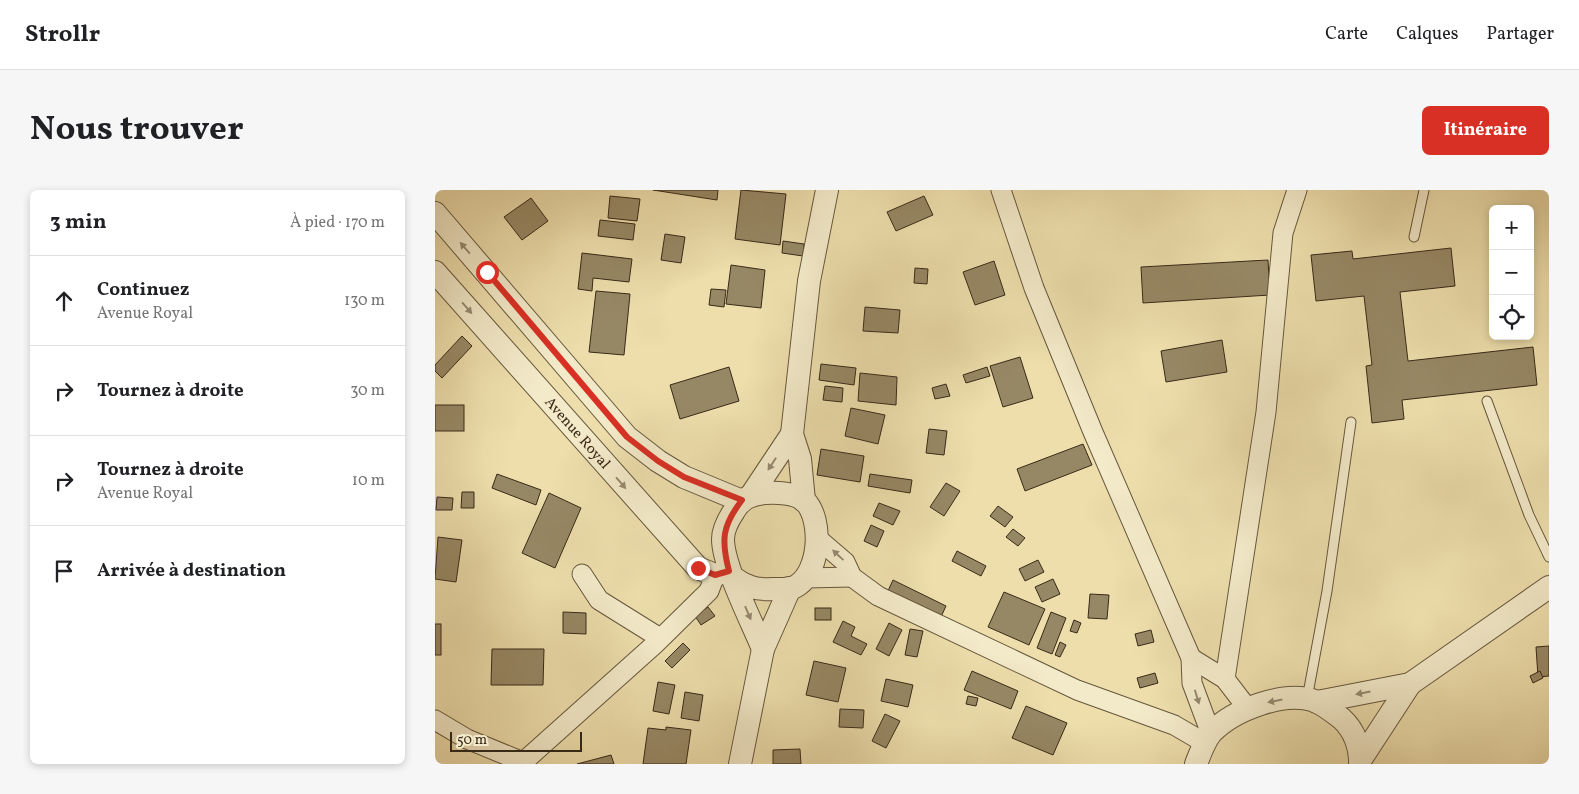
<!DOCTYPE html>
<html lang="fr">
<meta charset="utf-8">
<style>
body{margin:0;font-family:Vollkorn,serif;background:#f6f6f6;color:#202124}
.controls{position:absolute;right:15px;top:15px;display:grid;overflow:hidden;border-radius:8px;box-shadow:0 2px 8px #0003}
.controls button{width:45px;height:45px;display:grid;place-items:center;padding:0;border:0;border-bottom:1px solid #e0e0e0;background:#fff;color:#202124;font:25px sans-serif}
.scale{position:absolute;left:15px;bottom:12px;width:132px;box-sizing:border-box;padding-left:5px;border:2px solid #392a18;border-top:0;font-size:14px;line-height:18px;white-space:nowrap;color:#392a18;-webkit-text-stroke:4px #f3eac9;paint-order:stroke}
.stop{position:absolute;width:15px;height:15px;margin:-11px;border:4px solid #d93025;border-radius:50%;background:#fff}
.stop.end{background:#d93025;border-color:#fff;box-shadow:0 1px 5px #0008}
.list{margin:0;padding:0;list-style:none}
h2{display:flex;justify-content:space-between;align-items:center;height:65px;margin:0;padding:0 20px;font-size:21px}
h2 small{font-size:16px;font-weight:400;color:#757577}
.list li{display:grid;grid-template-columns:32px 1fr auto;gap:15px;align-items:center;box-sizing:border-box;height:90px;padding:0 20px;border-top:1px solid #e0e0e0}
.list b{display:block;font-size:19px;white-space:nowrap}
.list p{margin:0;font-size:16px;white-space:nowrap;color:#757577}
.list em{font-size:16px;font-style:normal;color:#757577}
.icon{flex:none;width:28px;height:28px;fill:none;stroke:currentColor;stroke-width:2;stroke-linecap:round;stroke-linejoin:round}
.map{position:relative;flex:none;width:1114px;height:574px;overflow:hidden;border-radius:8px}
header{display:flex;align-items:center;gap:30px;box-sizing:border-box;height:70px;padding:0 25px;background:#fff;border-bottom:1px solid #e0e0e0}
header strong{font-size:24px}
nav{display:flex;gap:28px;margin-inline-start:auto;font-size:18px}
.intro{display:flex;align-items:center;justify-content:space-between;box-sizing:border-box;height:120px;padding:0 30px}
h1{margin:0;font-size:35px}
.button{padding:12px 22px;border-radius:8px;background:#d93025;color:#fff;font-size:18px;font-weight:700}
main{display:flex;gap:30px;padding:0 30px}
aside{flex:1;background:#fff;border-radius:8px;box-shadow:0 2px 8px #0003}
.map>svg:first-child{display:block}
.building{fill:#978865;stroke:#392a18}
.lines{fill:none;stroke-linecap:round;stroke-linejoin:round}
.service-casing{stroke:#66573d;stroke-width:11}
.minor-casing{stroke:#66573d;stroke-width:21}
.tertiary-casing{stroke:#66573d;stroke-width:24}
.service{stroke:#f3eac9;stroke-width:9}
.minor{stroke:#f3eac9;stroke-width:19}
.tertiary{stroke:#f3eac9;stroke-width:22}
.oneway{fill:#968a70}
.route{stroke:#d93025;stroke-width:6}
.labels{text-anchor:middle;stroke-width:4.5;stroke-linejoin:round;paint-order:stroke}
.street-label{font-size:15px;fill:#392a18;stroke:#f3eac9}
</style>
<header>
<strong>Strollr</strong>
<nav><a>Carte</a><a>Calques</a><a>Partager</a></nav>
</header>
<div class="intro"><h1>Nous trouver</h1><a class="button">Itinéraire</a></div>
<main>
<aside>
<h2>3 min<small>À pied · 170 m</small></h2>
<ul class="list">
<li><svg class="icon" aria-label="ahead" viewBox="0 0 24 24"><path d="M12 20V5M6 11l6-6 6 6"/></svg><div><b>Continuez</b><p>Avenue Royal</p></div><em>130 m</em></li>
<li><svg class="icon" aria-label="right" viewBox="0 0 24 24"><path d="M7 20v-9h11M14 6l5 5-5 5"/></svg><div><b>Tournez à droite</b></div><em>30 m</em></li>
<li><svg class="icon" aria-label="right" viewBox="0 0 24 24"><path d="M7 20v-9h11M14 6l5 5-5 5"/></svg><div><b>Tournez à droite</b><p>Avenue Royal</p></div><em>10 m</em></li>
<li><svg class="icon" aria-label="arrive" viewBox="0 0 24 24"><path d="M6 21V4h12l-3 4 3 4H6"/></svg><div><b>Arrivée à destination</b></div></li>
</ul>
</aside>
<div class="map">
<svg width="1114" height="574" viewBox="0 0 1114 574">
<rect width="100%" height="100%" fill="#eddeac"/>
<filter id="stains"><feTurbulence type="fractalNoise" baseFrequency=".004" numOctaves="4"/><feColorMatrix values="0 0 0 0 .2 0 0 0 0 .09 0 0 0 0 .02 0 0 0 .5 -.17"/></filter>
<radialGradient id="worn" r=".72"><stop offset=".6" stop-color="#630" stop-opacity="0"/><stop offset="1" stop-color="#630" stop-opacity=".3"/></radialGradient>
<g class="building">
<polygon points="218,0 283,0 282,10"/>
<polygon points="306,0 351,4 345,55 300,49"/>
<polygon points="175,6 205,9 202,31 173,28"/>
<polygon points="489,6 498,25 461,41 452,22"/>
<polygon points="96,8 113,31 87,50 69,27"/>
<polygon points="165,30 200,34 198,50 163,46"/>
<polygon points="230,44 250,47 246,73 226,70"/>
<polygon points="348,51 369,54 368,66 347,63"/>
<polygon points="1016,58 1020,96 965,102 973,171 1098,157 1102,195 967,210 969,229 937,233 931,176 937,175 929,106 881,111 876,65 917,61 918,69"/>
<polygon points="147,63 197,69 194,92 158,88 157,101 143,99"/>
<polygon points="833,70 835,105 708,113 706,77"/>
<polygon points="559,71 570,105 540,115 528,82"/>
<polygon points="296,75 330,80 326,118 291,114"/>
<polygon points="480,78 493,79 492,94 479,93"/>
<polygon points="276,99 291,100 289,117 274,115"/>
<polygon points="161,101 195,104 189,165 154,162"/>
<polygon points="430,117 465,120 463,143 428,141"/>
<polygon points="27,146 37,156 7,188 0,181 0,175"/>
<polygon points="787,150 792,182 731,192 726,161"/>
<polygon points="585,167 598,208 568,217 555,176"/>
<polygon points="386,174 421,178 419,195 384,190"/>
<polygon points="294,177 304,211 245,229 235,195"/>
<polygon points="552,177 555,186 531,193 528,185"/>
<polygon points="425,183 462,187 461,215 423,211"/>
<polygon points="511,194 515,206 500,209 497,198"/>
<polygon points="390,196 408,198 407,212 388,210"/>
<rect x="0" y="215" width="29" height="26"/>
<polygon points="416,218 450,225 443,254 410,246"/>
<polygon points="494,239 512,241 509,265 491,263"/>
<polygon points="648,254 657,275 590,301 582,279"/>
<polygon points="386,259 429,266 425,292 382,285"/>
<polygon points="62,284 106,300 101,315 57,298"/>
<polygon points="435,284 477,290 475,303 433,296"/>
<polygon points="511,293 525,301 509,326 495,317"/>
<polygon points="27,302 39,302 39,318 26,318"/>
<polygon points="114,303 146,318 120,378 87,363"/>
<polygon points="2,307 18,308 17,320 1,320"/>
<polygon points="444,313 465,321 458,335 438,326"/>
<polygon points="563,316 578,327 570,337 555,326"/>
<polygon points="436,335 449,341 442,357 429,351"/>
<polygon points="578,339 590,348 583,356 571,347"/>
<polygon points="3,347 27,350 21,392 0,389"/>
<polygon points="522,361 551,376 546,386 517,371"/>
<polygon points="603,370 609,382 590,391 584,379"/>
<polygon points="618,389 625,404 607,412 600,397"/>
<polygon points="458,390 511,416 505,429 452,403"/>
<polygon points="569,402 610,419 594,455 553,437"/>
<polygon points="655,404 674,405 672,429 653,428"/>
<polygon points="273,417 280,426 266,435 260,426"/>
<rect x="380" y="418" width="16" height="12"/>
<polygon points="128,422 151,423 151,444 128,443"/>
<polygon points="616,422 631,428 617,464 602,458"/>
<polygon points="639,430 646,433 642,443 635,441"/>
<polygon points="408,431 420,437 416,446 432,454 426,465 398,452"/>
<polygon points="454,433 467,440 454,466 441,459"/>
<rect x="0" y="434" width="6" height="31"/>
<polygon points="475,439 488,441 482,467 470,465"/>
<polygon points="716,440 719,452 703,456 700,444"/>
<polygon points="625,452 631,455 625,467 620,465"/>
<polygon points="248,453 255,460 237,478 230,471"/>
<polygon points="1114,456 1114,486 1103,487 1101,457"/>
<polygon points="57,459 109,459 108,495 56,495"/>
<polygon points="379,471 411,478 403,512 371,505"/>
<polygon points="537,481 583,501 576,519 529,500"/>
<polygon points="1105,481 1108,488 1098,493 1095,486"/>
<polygon points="720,483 723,493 705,498 702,488"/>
<polygon points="451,489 478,495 473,517 446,511"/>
<polygon points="223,492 240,495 234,524 218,521"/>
<polygon points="250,502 268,505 264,531 246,528"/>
<polygon points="533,506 543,508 541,516 531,514"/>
<polygon points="591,516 632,533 618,565 577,548"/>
<polygon points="405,519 429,520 428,538 404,537"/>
<polygon points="450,524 465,531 451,558 437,551"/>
<polygon points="231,537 256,540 251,574 208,574 213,538 231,540"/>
<polygon points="365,559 366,574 338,574 338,560"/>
<polygon points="176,565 179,574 142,574"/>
</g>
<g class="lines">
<g class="service-casing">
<g id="service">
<polyline points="979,47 989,0"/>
<polyline points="1052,211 1094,325 1114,367"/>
<polyline points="872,509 892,401 916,232"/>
</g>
</g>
<g class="minor-casing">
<g id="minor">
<polyline points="566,0 599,98 658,242 756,468 757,493 776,544"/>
<polyline points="382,348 410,372 417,387 443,406 642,500 739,535 770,553"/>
<polyline points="147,384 164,410 225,448"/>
<polyline points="370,388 417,387"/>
<polyline points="756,468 790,489 813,519"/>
<polyline points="790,489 831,222 848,43 862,0"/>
<polyline points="0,530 32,549 88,572"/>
<polyline points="86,574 219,455 274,401 280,385"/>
</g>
</g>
<g class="tertiary-casing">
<g id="tertiary">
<polyline points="0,23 192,247 223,271 249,287 307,311"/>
<path id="s1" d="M0,82L263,378L280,385L294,381"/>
<polyline points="317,304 357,244"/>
<polyline points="369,311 365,269 357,244 374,91 392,0"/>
<path d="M299,388C311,397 322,400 338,399C346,399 356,400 363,395C385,380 388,330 370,311C361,303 341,302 330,303C316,304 306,309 299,321C293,330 288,339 288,349C288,376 317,432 328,459"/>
<polyline points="882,512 975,494"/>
<polyline points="926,569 975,494 1114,397"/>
<polyline points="305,574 328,459 355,398"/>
<path d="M761,574C765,564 769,552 776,543C798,520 851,499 882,512C891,516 899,523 907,529C919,540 926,558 925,574"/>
</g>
</g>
<use href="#service" class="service"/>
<use href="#minor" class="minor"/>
<use href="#tertiary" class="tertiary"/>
</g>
<defs><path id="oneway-solid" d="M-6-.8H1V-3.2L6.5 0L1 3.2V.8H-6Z" transform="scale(1.25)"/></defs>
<g class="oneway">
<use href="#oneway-solid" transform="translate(30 58) rotate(-131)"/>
<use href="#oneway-solid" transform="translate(32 118) rotate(49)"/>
<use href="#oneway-solid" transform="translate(337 274) rotate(123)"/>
<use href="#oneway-solid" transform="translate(186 293) rotate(49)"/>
<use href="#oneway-solid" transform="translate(403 365) rotate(-137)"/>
<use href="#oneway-solid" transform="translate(313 423) rotate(67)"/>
<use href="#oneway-solid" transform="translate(928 503) rotate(169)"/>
<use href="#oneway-solid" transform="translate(762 507) rotate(73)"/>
<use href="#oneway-solid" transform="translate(840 511) rotate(169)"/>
</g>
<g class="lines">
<path class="route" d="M52,82L192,247L223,271L249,287L307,310C287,336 286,350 294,381L280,385L263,378"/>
</g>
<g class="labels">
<g class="street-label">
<text dy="5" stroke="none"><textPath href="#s1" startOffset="215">Avenue Royal</textPath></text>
</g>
</g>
<rect width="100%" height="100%" filter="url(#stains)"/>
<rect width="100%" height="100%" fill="url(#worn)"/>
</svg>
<div class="controls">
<button>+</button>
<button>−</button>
<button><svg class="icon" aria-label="locate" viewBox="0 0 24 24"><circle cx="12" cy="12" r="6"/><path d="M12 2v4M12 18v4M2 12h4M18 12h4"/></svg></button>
</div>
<div class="scale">50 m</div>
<div class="stop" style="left:52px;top:82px"></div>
<div class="stop end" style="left:263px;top:378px"></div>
</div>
</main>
